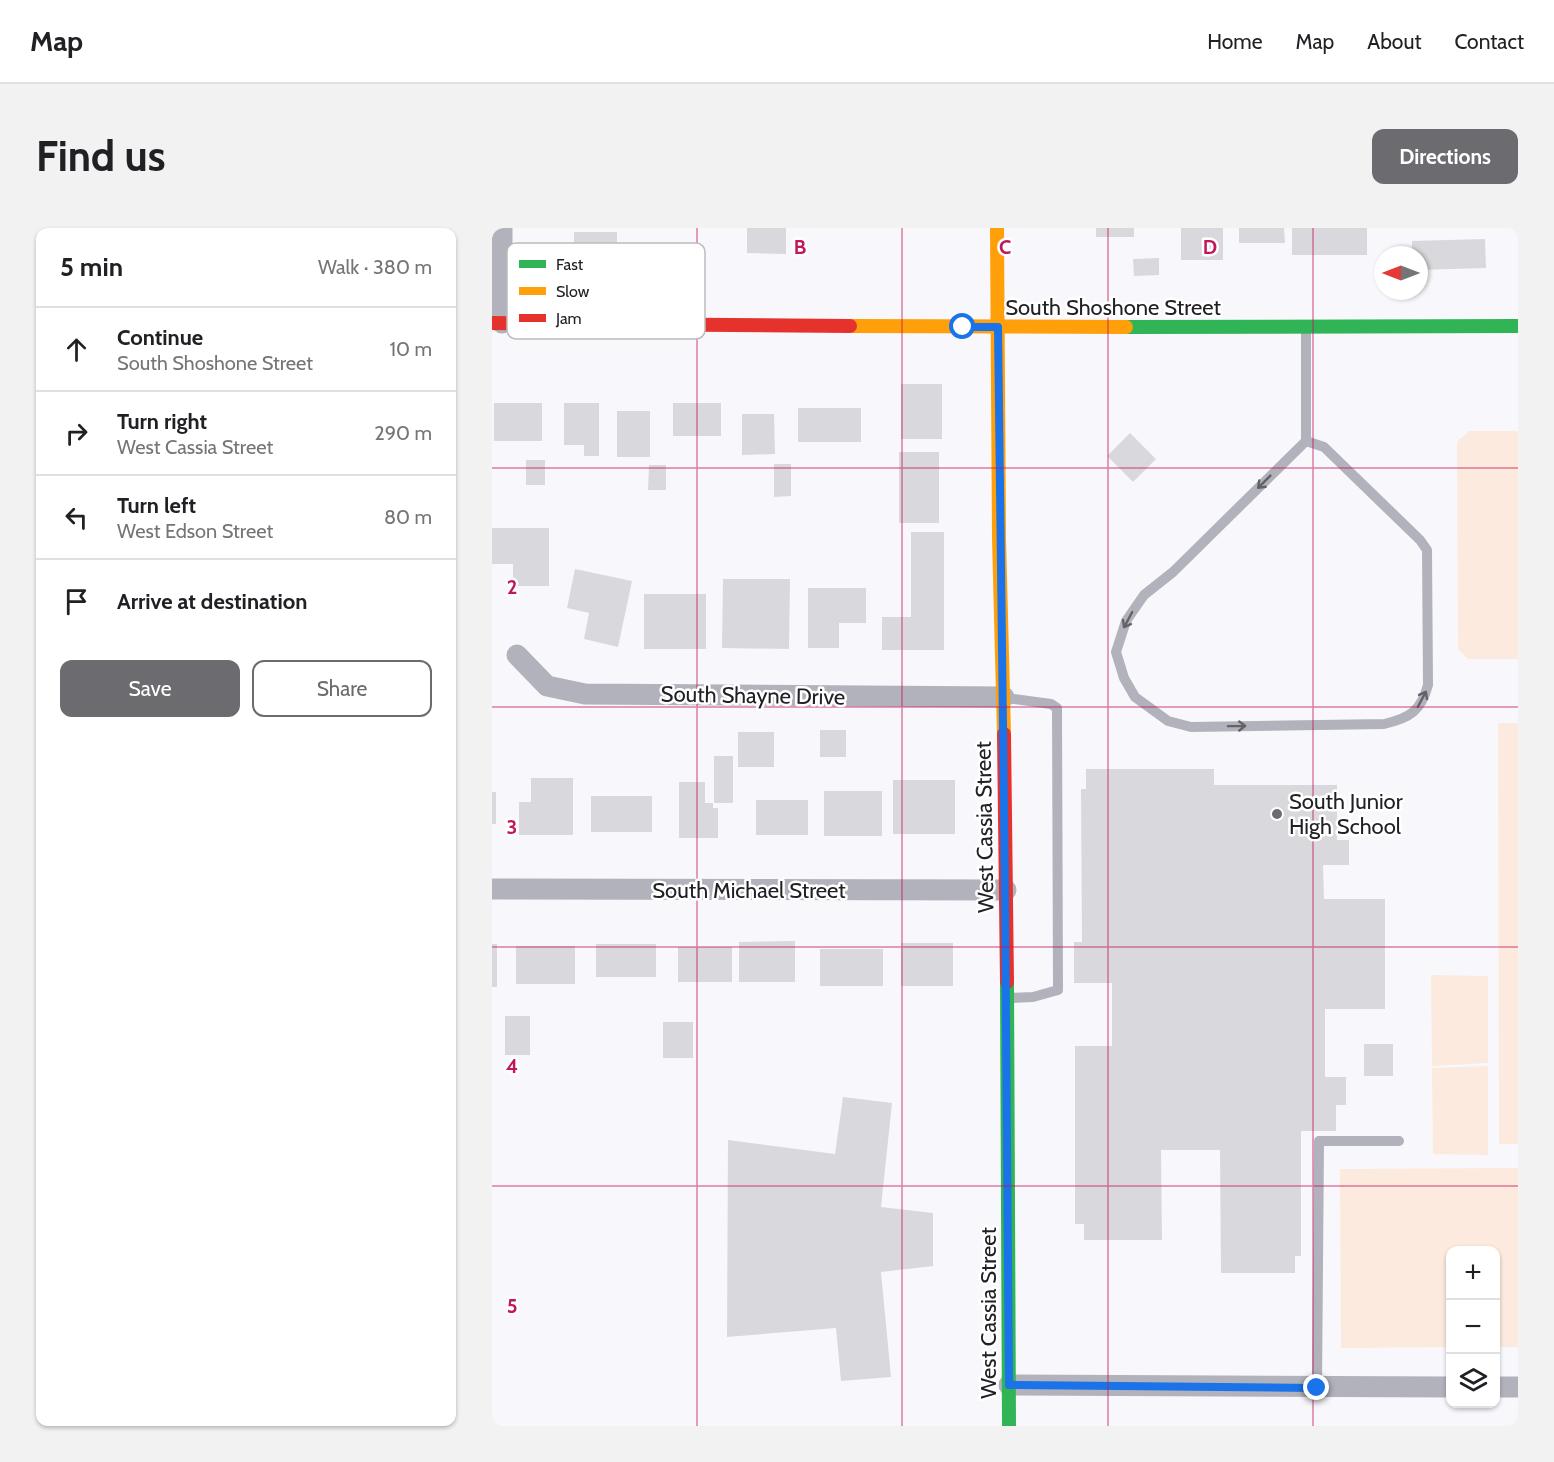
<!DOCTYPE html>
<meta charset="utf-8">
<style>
body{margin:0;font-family:Cabin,sans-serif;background:#f2f2f2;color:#202124}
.controls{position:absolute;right:18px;bottom:18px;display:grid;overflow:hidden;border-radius:12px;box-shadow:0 2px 4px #0004}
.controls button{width:54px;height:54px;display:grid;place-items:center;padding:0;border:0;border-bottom:2px solid #e0e0e0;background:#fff;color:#202124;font:30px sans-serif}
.compass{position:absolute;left:882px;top:18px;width:54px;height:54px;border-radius:50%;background:#fff;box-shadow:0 2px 4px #0004;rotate:270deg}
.stop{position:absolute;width:18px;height:18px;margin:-14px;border:4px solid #1a73e8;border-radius:50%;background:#fff}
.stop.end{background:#1a73e8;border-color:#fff;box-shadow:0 2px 6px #0008}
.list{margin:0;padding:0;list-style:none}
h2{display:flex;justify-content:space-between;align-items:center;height:78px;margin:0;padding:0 24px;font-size:26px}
h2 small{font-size:20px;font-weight:400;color:#757577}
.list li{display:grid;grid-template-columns:39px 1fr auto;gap:18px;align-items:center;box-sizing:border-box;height:84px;padding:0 24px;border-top:2px solid #e0e0e0}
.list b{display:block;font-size:22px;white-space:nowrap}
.list p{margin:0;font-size:20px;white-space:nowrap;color:#757577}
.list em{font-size:20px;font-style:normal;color:#757577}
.actions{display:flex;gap:12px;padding:18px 24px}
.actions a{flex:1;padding:14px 0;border:2px solid #6c6c70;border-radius:12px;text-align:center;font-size:21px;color:#6c6c70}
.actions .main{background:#6c6c70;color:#fff}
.icon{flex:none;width:33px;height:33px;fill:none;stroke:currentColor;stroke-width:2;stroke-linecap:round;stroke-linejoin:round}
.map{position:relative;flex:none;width:1026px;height:1198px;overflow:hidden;border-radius:12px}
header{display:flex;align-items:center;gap:36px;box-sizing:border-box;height:84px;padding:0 30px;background:#fff;border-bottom:2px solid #e0e0e0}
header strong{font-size:28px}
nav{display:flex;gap:33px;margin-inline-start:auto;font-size:21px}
.intro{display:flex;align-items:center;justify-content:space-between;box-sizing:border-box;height:144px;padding:0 36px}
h1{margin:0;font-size:42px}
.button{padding:15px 27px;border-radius:12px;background:#6c6c70;color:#fff;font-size:21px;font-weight:700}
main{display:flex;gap:36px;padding:0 36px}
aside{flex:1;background:#fff;border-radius:12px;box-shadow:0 2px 4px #0004}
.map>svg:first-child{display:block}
.green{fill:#fbeadd}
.building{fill:#d9d9dd}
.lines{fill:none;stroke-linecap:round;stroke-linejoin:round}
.lane{stroke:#b1b2bb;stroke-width:10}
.street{stroke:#b1b2bb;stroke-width:21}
.fast{stroke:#30b455;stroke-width:14}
.slow{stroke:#ff9f0a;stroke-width:14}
.jam{stroke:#e5322d;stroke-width:14}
.oneway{stroke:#626268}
.route{stroke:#1a73e8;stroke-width:8}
.grid{fill:none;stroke:#c2185b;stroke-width:1.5;stroke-opacity:0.55}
.poi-dot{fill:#6c6c70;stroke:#fff;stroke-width:2}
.labels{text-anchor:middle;stroke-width:5;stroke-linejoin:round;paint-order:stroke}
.street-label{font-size:22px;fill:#212125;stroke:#fff}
.poi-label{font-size:22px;fill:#212125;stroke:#fff;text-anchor:start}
.key{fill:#fff;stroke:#bcbcbe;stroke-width:1.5}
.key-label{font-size:16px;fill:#212125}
.grid-label{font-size:20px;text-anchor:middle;font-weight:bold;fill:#c2185b;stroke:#fff;stroke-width:5;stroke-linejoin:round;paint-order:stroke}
</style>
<header>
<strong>Map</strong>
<nav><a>Home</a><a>Map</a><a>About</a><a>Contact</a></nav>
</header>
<div class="intro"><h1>Find us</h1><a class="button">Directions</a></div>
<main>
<aside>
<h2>5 min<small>Walk · 380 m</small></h2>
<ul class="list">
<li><svg class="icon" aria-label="ahead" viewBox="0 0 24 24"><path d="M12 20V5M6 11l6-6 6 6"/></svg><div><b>Continue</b><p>South Shoshone Street</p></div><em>10 m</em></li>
<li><svg class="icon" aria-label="right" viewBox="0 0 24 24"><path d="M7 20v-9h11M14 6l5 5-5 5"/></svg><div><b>Turn right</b><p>West Cassia Street</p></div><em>290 m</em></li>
<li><svg class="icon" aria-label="left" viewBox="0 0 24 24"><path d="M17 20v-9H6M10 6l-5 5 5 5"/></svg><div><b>Turn left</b><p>West Edson Street</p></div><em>80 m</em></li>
<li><svg class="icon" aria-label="arrive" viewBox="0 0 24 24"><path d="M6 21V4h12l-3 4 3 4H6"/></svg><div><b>Arrive at destination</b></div></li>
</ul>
<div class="actions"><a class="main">Save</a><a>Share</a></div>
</aside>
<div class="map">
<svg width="1026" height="1198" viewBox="0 0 1026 1198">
<rect width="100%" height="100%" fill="#f8f8fc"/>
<g class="green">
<polygon points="977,203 1026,203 1026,431 976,431 966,421 965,214"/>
<polygon points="1006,495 1026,495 1026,916 1007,916"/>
<polygon points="939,747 996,748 996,835 940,838"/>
<polygon points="996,838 996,927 941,926 940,840"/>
<polygon points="1026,940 1026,1119 1004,1119 1004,1022 958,1022 958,1119 849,1120 848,941"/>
</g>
<g class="building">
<polygon points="255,0 294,0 294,26 255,25"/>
<rect x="604" y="0" width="38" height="9"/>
<rect x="689" y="0" width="42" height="32"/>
<polygon points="747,0 792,0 793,15 747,15"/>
<rect x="800" y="0" width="75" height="27"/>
<rect x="82" y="4" width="43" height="24"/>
<polygon points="993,11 994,40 927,42 927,27 920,27 920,13"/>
<polygon points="667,30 667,47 642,48 641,31"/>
<rect x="409" y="156" width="41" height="55"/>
<rect x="2" y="175" width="48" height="38"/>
<polygon points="72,175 107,175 107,228 92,228 92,217 72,217"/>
<rect x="181" y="175" width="48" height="33"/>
<rect x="306" y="180" width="63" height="34"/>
<rect x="125" y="183" width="33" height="46"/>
<polygon points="250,186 282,186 283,226 250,227"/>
<polygon points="638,205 664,231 641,254 615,228"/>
<rect x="407" y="224" width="40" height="71"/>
<rect x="34" y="232" width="19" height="25"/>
<polygon points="282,236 299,236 299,268 282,269"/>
<polygon points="157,237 174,237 174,262 156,262"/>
<polygon points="0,300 57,300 57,358 21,358 21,336 0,336"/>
<polygon points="419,304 452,304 452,422 390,422 390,389 419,389"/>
<polygon points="83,341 140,353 126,419 92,411 97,385 75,380"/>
<polygon points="231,351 298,351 297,421 230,420"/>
<polygon points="316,360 374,360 374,395 347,395 347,420 316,420"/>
<rect x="152" y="366" width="62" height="55"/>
<rect x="328" y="502" width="26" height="27"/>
<rect x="246" y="504" width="36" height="35"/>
<rect x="222" y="528" width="19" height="47"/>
<polygon points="594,541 722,541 722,557 845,557 845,612 857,612 857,637 831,637 832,671 893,671 893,781 833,781 833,849 854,849 854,877 844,877 844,903 809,903 809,1028 803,1028 803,1045 729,1045 728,922 669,922 670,1012 592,1012 592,996 583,996 583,818 620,818 620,755 582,755 582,714 590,714 589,561 594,561"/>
<polygon points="39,550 81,550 81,607 27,607 27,574 39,574"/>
<rect x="401" y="552" width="62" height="54"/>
<polygon points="187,554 213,554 213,575 221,575 221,580 226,580 226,610 187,610"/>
<rect x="332" y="563" width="58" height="45"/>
<rect x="0" y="564" width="4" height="32"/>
<rect x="99" y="568" width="61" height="36"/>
<rect x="264" y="572" width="52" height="35"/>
<polygon points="303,713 303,754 247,754 247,714"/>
<rect x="409" y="715" width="52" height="43"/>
<rect x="0" y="716" width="5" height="43"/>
<rect x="104" y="716" width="60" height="33"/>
<rect x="24" y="718" width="59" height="38"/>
<rect x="186" y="719" width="54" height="35"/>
<rect x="328" y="721" width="63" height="37"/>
<rect x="13" y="788" width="25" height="39"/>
<rect x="171" y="794" width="30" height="36"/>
<rect x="872" y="816" width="29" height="32"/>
<polygon points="351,869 400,875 389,979 441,985 441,1038 389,1044 399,1149 349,1153 344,1100 235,1109 236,912 343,926"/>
</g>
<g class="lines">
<g class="lane">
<path d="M814,101V213L681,344L652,367L634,393L624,424L632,450L643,469L676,493L699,499L892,496C918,490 929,483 936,457L935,322L928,312L832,219L814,213"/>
<polyline points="515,470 559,476 565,480 566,762 541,769 517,770"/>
<polyline points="825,1160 827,913 907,913"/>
</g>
<g class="street">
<polyline points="10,0 10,95"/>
<polyline points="25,427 55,458 93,466 512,469"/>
<polyline points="0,661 514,662"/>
<polyline points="517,1157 958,1159"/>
<polyline points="1004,1159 1026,1159"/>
</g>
<g class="fast">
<polyline points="634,99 1026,98"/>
<polyline points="515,754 517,1198"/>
</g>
<g class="slow">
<polyline points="505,0 507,310 512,506"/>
<polyline points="358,98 634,99"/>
</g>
<g class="jam">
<polyline points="0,95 358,98"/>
<polyline points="512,506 515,754"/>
</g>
</g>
<defs><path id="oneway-shaft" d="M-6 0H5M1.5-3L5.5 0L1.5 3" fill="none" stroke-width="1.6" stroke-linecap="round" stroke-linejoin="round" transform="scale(1.5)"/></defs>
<g class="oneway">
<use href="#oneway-shaft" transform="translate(772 254) rotate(135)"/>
<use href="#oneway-shaft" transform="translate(636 392) rotate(118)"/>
<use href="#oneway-shaft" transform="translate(930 471) rotate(-62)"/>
<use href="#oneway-shaft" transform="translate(745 498) rotate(-1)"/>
</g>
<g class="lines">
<path class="route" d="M471,99H506C511,452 515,804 517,1157L825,1160"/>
</g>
<path class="grid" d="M205,0V1198M410,0V1198M616,0V1198M821,0V1198M0,240H1026M0,479H1026M0,719H1026M0,958H1026"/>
<circle class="poi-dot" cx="785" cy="586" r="6"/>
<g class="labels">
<g class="street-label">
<text x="621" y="87">South Shoshone Street</text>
<text transform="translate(261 467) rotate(1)" y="8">South Shayne Drive</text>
<text transform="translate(492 599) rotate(-91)" y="8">West Cassia Street</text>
<text x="257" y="670">South Michael Street</text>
<text transform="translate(496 1085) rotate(-90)" y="8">West Cassia Street</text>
</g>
<g class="poi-label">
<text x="797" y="581">South Junior<tspan x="797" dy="25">High School</tspan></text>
</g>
</g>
<rect x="15" y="15" width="198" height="96" rx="9" class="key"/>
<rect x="27" y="32" width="27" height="8" fill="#30b455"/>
<rect x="27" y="59" width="27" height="8" fill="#ff9f0a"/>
<rect x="27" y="86" width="27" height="8" fill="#e5322d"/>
<g class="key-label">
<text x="64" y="42">Fast</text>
<text x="64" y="69">Slow</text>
<text x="64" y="96">Jam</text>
</g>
<g class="grid-label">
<text x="308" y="26">B</text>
<text x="513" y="26">C</text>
<text x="718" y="26">D</text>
<text x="20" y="366">2</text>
<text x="20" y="606">3</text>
<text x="20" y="845">4</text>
<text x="20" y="1085">5</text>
</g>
</svg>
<div class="controls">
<button>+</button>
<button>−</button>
<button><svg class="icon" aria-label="layers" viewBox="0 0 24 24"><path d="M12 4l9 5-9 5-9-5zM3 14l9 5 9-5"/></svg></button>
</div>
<svg class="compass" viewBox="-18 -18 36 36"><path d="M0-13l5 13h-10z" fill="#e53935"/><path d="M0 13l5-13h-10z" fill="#757577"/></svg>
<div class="stop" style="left:471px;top:99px"></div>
<div class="stop end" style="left:825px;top:1160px"></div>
</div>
</main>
